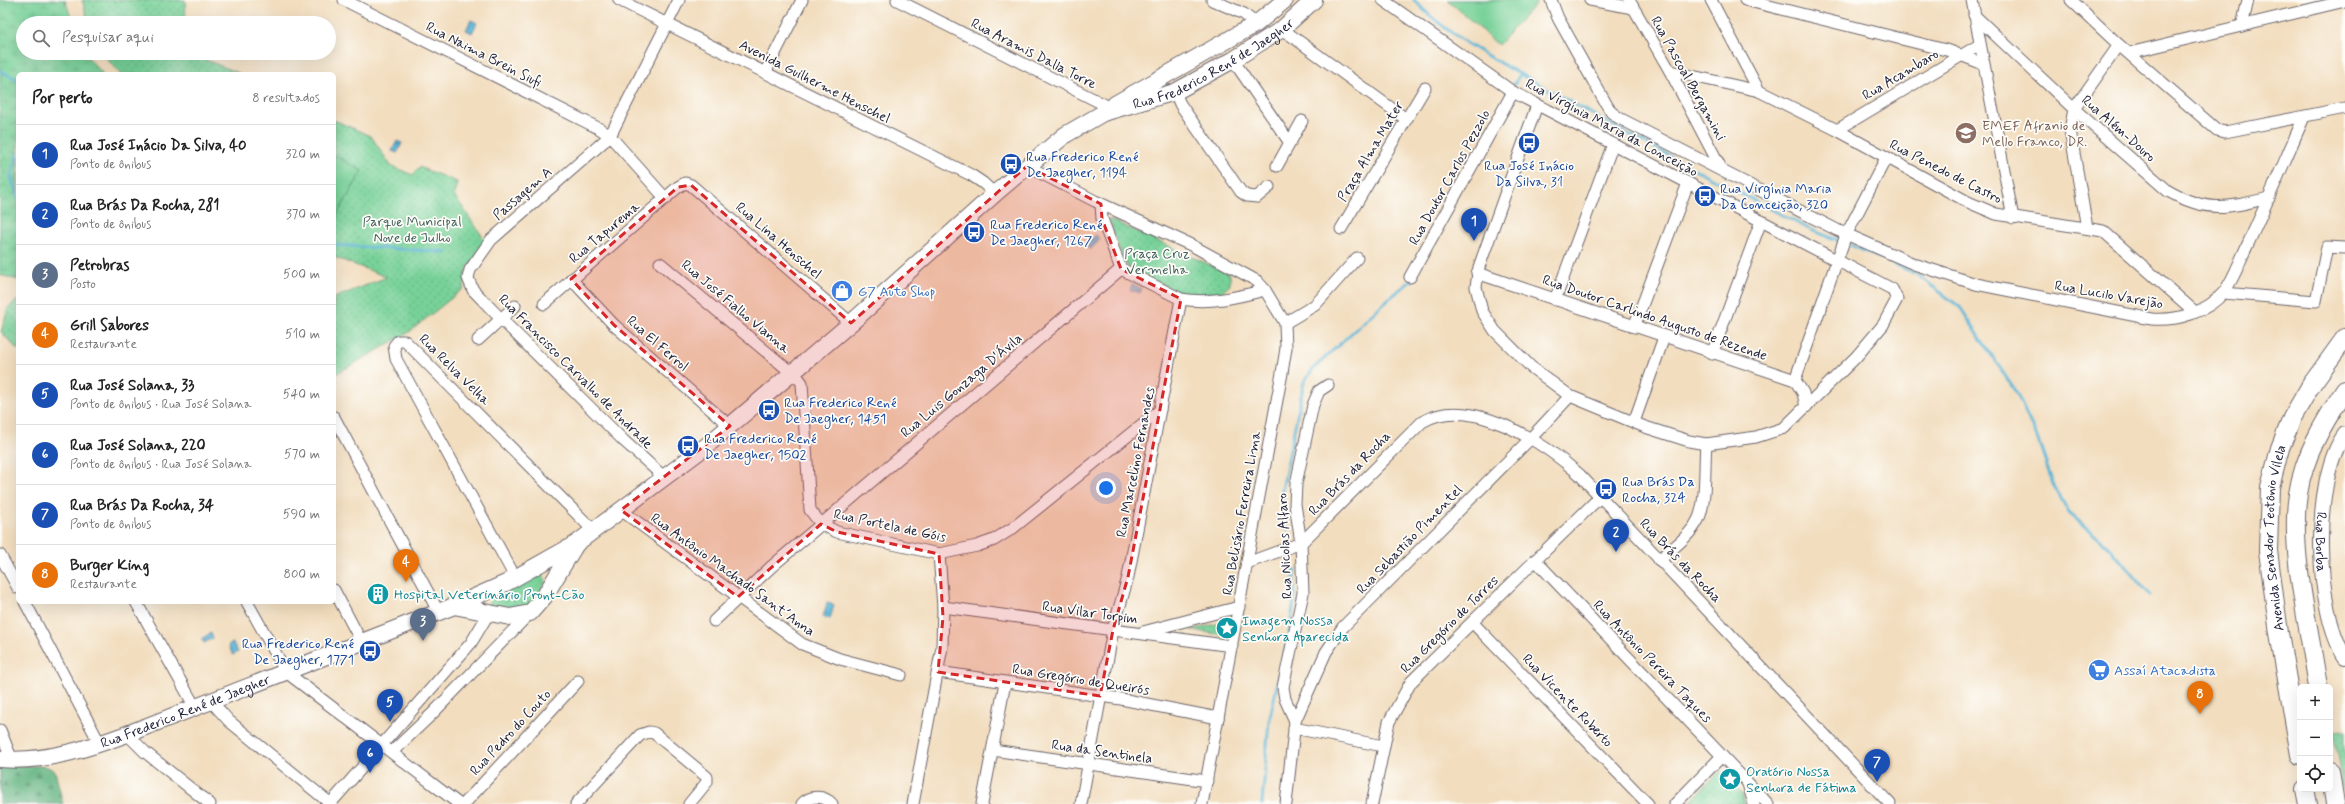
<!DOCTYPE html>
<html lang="pt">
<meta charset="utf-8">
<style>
body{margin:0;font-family:Mynerve,sans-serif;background:#f2f2f2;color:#222}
.controls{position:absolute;right:12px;bottom:12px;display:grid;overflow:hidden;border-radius:6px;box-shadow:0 4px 16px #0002}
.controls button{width:36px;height:36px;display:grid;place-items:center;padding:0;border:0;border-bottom:1px solid #e0e0e0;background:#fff;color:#222;font:20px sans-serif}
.you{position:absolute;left:1106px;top:488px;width:14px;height:14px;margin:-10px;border:3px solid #fff;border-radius:50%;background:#1a73e8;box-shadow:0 0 0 6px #1a73e833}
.badge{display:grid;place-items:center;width:26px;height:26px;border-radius:50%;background:#b5179e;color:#fff;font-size:13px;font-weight:700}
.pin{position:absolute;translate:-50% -33px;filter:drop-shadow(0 1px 2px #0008)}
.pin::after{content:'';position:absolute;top:21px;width:14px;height:12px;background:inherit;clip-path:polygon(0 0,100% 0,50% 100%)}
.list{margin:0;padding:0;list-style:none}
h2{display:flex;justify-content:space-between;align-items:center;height:52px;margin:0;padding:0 16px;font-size:17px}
h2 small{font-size:13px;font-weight:400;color:#767676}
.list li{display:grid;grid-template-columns:26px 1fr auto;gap:12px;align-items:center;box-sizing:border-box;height:60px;padding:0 16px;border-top:1px solid #e0e0e0}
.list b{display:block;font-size:15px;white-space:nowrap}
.list p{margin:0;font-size:13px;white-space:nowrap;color:#767676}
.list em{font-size:13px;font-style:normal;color:#767676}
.icon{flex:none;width:22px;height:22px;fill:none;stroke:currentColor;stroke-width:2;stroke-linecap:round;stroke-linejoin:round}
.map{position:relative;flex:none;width:2345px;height:804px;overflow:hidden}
.search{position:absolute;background:#fff;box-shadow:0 4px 16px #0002;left:16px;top:16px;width:320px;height:44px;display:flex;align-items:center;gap:10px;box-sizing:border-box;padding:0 14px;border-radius:22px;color:#767676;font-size:15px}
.panel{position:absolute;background:#fff;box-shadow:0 4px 16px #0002;left:16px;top:72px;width:320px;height:532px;border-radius:6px}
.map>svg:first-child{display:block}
.forest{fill:url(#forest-firs);stroke:#426a5e}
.wetland{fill:url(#wetland-marsh);stroke:#4c7a6a}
.park{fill:url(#park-dots);stroke:#4c7a6a}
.pitch{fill:#77d198;stroke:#4c7a6a}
.water{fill:url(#water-ripples);stroke:#3d6b88}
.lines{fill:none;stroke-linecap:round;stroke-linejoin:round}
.stream{stroke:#58b4d6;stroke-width:3}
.minor-casing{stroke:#6b6369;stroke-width:13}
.tertiary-casing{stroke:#6b6369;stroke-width:16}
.secondary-casing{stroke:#6b6369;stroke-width:18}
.primary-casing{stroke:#6b6369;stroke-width:20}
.minor{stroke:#fff;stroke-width:11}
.tertiary{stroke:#fff;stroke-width:14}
.secondary{stroke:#fff;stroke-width:16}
.primary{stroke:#fff;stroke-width:18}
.marked{fill:#d62828;fill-opacity:0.2;stroke:#d62828;stroke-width:3;stroke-dasharray:8 5;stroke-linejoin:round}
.labels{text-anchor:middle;stroke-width:3.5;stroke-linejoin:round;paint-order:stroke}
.street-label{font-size:14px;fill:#22223b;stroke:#fdfcf7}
.education-label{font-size:14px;fill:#785e54;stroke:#fdfcf7;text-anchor:start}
.transit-label{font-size:14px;fill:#164399;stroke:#fdfcf7;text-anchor:start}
.park-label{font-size:14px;fill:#405f5c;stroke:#fdfcf7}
.shop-label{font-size:14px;fill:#366cbe;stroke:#fdfcf7;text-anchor:start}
.culture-label{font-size:14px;fill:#0d838f;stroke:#fdfcf7;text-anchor:start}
</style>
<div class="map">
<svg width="2345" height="804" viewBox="0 0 2345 804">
<defs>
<pattern id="forest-firs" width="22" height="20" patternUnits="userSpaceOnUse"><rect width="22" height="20" fill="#61b380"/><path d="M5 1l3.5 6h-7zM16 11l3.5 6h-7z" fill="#50916a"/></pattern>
<pattern id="wetland-marsh" width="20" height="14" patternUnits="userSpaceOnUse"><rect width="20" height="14" fill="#77d198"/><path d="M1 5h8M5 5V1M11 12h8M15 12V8" fill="none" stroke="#67b384"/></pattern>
<pattern id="park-dots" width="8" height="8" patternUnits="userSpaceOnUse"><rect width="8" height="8" fill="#77d198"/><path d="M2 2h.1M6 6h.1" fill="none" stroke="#67b384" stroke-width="1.8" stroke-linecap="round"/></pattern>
<pattern id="water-ripples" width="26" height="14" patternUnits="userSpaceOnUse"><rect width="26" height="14" fill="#58b4d6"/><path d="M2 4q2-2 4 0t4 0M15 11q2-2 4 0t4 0" fill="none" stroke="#4892af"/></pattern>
</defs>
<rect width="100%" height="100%" fill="#fdfcf7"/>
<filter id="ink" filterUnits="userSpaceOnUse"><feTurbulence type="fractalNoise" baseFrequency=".025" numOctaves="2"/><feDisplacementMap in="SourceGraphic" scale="8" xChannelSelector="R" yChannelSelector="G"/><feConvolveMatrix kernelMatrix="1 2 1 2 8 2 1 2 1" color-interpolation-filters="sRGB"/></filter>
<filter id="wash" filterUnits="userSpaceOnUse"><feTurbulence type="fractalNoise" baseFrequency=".012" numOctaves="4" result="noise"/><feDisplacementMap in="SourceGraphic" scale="16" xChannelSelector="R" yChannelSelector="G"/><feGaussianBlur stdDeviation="0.9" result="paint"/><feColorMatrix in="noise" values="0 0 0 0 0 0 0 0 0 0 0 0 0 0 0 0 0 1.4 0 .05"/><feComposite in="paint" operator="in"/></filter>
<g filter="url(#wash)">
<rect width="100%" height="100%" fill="#f2ddbe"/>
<polygon class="forest" points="0,766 46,766 55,771 63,804 0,804"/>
<polygon class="wetland" points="0,0 65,0 73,23 23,23 23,53 84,53 103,74 18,74 18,280 0,275"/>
<g class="park">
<polygon points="82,0 185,0 186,23 89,23"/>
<polygon points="102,53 200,53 204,59 241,74 120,74"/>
<polygon points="334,120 371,136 391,166 413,175 419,167 457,182 454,195 485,240 466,272 464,288 408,333 334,375 334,298 387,277 334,257"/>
<polygon points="1109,219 1230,274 1230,285 1222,292 1192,295 1182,293 1137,273 1128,267 1123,259"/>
<polygon points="18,300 18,350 1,332 8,308"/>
<polygon points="541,570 546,581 530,613 487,612 491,598"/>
<polygon points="1226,622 1223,635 1191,630"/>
<polygon points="2345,730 2345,802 2333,731"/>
<polygon points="1720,771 1743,795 1745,804 1688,804"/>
</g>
<g class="pitch">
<polygon points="1448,0 1534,0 1537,2 1498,45"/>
<polygon points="334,155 362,171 334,220"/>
</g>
<g class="water">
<polygon points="471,20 477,23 472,33 466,30"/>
<polygon points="397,141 402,143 397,153 392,151"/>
<polygon points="1096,235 1100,240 1090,250 1085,244"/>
<polygon points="1132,284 1142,289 1140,293 1130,290"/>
<polygon points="827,603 834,605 830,619 823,617"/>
<polygon points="211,633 213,638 204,643 201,639"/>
<polygon points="233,643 238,652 233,655 228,645"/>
</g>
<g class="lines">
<g class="stream">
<path d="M1414,0C1451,40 1503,64 1549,90C1635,139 1723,184 1811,230L1840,241"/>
<polyline points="0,71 18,80"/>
<polyline points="1512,89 1520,74"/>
<polyline points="18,153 11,177 18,198"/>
<polyline points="1846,243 1916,274 1960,307 2017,394 2038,440 2053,484 2069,513 2110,548 2150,596"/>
<polyline points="334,245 447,252"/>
<polyline points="1287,529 1282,490 1304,382 1313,369 1386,301 1412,280"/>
<polyline points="1289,633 1294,601 1294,570"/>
<polyline points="1262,804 1269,721 1287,642"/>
</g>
</g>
</g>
<g filter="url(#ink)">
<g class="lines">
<g class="minor-casing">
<g id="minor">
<polyline points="344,0 600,129 610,136 666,199"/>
<polyline points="619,0 971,175 983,183 995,194"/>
<polyline points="897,0 1115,110"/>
<polyline points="1212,0 1244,14 1256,24"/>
<polyline points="1383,0 1513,92 1892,289 1897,299 1883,325 1856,357 1784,428 1756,437 1706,444 1689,441 1645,427 1570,396 1531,367 1495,331 1482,311 1476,287 1479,267 1537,105"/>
<path d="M1551,0L1558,18L1605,102L1611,112L1619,118L1837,230L1914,264L1976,284L2152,319C2177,321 2208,312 2224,292C2234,279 2240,260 2247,246C2267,203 2285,160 2304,117"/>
<polyline points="1590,0 1633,8"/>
<polyline points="1629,0 1670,71 1722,170"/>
<polyline points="1711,0 1759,91"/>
<polyline points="1745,0 1950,51 1983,64"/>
<polyline points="1972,0 2013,218"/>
<polyline points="2071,0 2119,45 2217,130 2225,132 2345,108"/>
<path d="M1974,15L2074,109L2168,191C2207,213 2227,208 2269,198"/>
<polyline points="2242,26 2248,0"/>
<polyline points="1282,29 1406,119"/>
<polyline points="2129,53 2345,1"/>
<polyline points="1233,60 1290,143"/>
<polyline points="1670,71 1759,91 1837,130 1968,202 1996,214 2103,231 2195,312"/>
<polyline points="765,73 802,0"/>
<polyline points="1175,92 1180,104 1241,192 1247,196 1257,197 1269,187"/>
<polyline points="1837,130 1979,45"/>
<polyline points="1027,166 1095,201 1193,246 1257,281 1265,290 1285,323 1286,348 1282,373 1202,804"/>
<polyline points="1277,166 1302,121"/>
<path d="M1101,204L1102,219L1121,269L1181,299C1210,304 1238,297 1265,290"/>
<polyline points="2087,228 2070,130 2074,109 2119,45"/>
<polyline points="1341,229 1425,88"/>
<polyline points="660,263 799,379 802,383 810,510 821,524 837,532 939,554 977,546 994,540 1013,528 1160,410"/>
<polyline points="1477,273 1795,380 1803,393 1806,407"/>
<polyline points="1410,277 1513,92"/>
<polyline points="571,279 614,325 730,426"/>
<polyline points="2224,293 2316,301 2327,247 2345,248"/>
<polyline points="1555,300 1613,144"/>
<polyline points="544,304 678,187 685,183 691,185 851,323"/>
<polyline points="1285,323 1315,305 1357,258"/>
<polyline points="1634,327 1688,183"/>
<polyline points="478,340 515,306"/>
<polyline points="1712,354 1761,221"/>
<polyline points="1795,380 1846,235 1886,158"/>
<polyline points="334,417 438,611"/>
<polyline points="1634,422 1664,337"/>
<polyline points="665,478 624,441 501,319 473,290 468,278 470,270 491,240 610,136 679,0"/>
<polyline points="621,510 802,644 840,659 901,675"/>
<polyline points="0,555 18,588"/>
<polyline points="1535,560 1768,804"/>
<path d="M1659,560C1672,549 1690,536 1698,520C1707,502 1704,465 1706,444"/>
<path d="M1247,563L1301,543L1422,422C1469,393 1544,443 1579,474L1890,804"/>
<polyline points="515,577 396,359 394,346 398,341 405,341 409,345 593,530"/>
<polyline points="334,590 362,643"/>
<polyline points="25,602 100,744"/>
<polyline points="136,602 195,707"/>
<polyline points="247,602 286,672 459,804"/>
<polyline points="943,607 1232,646"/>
<polyline points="714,621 771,567 1121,269"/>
<polyline points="1473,623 1648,804"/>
<polyline points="1143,632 1239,607"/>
<polyline points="938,672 1121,699 1218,718"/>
<polyline points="211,701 229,721 331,804"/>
<polyline points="1295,721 1326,652 1343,627 1530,439 1570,396"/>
<polyline points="1294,728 1383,746"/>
<polyline points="0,730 12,760"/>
<polyline points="127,734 145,752 210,804"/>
<polyline points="993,750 1207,781"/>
<polyline points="392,752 432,714 530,613"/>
<polyline points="1748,784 1754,804"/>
<polyline points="330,804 471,643 489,613"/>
<polyline points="464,804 578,681"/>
<polyline points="576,804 640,735 649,732 654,733 707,777 707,782 689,804"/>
<path d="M802,804C810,795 824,795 832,804"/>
<polyline points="913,804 942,647 943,607 939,554"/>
<polyline points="982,804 1005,683"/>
<polyline points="1081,804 1113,630 1128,577 1181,299"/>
<polyline points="1286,804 1295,721 1285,699 1283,687 1303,593 1301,543 1295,504 1296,484 1313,405 1319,391 1328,385"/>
<polyline points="1372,804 1389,722 1411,682 1601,496"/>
<polyline points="1675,804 1722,756"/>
</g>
</g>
<g class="tertiary-casing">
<g id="tertiary">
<path id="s1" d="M2345,434C2311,480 2315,611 2345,657"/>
</g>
</g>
<g class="secondary-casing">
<g id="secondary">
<polyline points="1115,104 1256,24 1285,0"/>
<polyline points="454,606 510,617 530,613 544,597 576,544"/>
<path id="s2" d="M0,759C44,763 86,749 127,734L454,606L506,583L577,543L705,447L851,323L998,191L1065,135L1103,113L1175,92L1233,60L1282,29L1314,0"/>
</g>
</g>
<g class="primary-casing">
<g id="primary">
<path d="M2318,687C2310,629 2289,551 2298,494C2304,455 2324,422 2345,390"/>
<path id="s3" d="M2300,755L2279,633L2268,551L2270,487L2280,448L2292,418L2311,385L2345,338"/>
<polyline points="2330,771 2335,804"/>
<polyline points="2305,789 2308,804"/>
</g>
</g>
<use href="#minor" class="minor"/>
<use href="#tertiary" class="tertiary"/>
<use href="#secondary" class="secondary"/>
<use href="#primary" class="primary"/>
</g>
</g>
<path class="marked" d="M1027,166L1101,204L1102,219L1121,269L1181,299L1128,577L1113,630L1100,696L938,672L943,617L939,554L837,532L821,524L738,597L621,510L730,426L614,325L571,279L678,187L691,185L851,323Z"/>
<defs>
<g id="school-disc" transform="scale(1.15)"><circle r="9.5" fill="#8d6e63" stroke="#fdfcf7"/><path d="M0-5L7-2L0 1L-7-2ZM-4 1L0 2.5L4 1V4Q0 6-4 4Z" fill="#fff"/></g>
<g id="bus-disc" transform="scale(1.15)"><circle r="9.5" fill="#1a4fb4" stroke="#fdfcf7"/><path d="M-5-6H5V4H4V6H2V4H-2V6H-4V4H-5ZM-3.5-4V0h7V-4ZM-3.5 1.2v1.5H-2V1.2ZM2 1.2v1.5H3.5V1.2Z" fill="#fff"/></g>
<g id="shop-disc" transform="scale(1.15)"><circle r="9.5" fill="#3f7fe0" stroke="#fdfcf7"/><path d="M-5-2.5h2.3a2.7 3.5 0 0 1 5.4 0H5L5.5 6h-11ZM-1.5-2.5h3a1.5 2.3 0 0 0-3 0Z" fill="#fff"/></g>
<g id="building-disc" transform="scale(1.15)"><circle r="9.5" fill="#0f9aa8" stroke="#fdfcf7"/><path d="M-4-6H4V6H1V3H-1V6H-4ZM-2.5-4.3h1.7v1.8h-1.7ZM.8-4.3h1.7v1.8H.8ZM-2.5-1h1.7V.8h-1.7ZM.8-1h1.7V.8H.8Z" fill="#fff"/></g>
<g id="sight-disc" transform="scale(1.15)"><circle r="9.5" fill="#0f9aa8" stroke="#fdfcf7"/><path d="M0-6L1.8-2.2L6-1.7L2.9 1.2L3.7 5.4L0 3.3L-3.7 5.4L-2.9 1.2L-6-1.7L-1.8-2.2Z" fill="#fff"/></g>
<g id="supermarket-disc" transform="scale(1.15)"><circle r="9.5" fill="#3f7fe0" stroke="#fdfcf7"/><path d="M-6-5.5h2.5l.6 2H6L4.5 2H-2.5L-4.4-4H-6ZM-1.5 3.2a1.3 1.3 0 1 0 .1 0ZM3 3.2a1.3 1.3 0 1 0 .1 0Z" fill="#fff"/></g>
</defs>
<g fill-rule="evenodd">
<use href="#school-disc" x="1966" y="133"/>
<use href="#bus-disc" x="1529" y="143"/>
<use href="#bus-disc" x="1011" y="164"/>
<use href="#bus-disc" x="1705" y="196"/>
<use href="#bus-disc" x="974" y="232"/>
<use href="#shop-disc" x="842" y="291"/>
<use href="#bus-disc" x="769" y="410"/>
<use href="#bus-disc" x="688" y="446"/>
<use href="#bus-disc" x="1606" y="489"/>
<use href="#building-disc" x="378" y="594"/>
<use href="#sight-disc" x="1227" y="628"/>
<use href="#bus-disc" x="370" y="651"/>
<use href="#supermarket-disc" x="2099" y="670"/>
<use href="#sight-disc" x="1730" y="779"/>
</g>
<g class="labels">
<g class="street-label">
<text transform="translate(1034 53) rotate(27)" y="5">Rua Aramis Dalla Torre</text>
<text transform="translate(484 54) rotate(27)" y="5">Rua Naima Brein Siufi</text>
<text dy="5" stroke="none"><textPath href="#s2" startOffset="1422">Rua Frederico René de Jaegher</textPath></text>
<text transform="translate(1900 74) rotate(-31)" y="5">Rua Acambaro</text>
<text transform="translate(1689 78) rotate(61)" y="5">Rua Pascoal Bergamini</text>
<text transform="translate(815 81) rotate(27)" y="5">Avenida Guilherme Henschel</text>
<text transform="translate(1612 127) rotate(28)" y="5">Rua Virgínia Maria da Conceição</text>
<text transform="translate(2119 128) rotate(41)" y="5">Rua Além-Douro</text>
<text transform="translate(1370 151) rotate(-59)" y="5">Praça Alma Mater</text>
<text transform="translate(1946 171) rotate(27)" y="5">Rua Penedo de Castro</text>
<text transform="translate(1449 177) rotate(-61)" y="5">Rua Doutor Carlos Pezzolo</text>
<text transform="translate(522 193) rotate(-41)" y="5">Passagem A</text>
<text transform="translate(604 232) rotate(-40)" y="5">Rua Tapurema</text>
<text transform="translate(779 240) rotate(41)" y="5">Rua Lina Henschel</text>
<text transform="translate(2109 294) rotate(10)" y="5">Rua Lucilo Varejão</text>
<text transform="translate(736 306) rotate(40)" y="5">Rua José Fialho Vianna</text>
<text transform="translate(1655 317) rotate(19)" y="5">Rua Doutor Carlindo Augusto de Rezende</text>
<text transform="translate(658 343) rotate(41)" y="5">Rua El Ferrol</text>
<text transform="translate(455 369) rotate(45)" y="5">Rua Relva Velha</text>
<text transform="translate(576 371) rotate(45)" y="5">Rua Francisco Carvalho de Andrade</text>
<text transform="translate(961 385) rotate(-40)" y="5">Rua Luis Gonzaga D'Ávila</text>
<text transform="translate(1135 462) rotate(-79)" y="5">Rua Marcelino Fernandes</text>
<text transform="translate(1349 473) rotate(-46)" y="5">Rua Brás da Rocha</text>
<text transform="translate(1241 513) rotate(-80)" y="5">Rua Belisário Ferreira Lima</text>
<text transform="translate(890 525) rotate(12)" y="5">Rua Portela de Góis</text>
<text dy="5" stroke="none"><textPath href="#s3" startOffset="220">Avenida Senador Teotônio Vilela</textPath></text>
<text transform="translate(1409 539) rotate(-46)" y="5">Rua Sebastião Pimentel</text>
<text dy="5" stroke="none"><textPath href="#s1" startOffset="112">Rua Borba</textPath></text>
<text transform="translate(1284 546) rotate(-93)" y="5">Rua Nicolas Alfaro</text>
<text transform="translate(1681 560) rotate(46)" y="5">Rua Brás da Rocha</text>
<text transform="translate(733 574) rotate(36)" y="5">Rua Antônio Machado Sant´Anna</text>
<text transform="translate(1090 612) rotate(8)" y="5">Rua Vilar Torpim</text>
<text transform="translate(1449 624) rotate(-45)" y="5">Rua Gregório de Torres</text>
<text transform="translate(1653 661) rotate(46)" y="5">Rua Antônio Pereira Taques</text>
<text transform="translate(1081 679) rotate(9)" y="5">Rua Gregório de Queirós</text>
<text transform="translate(1568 700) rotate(46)" y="5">Rua Vicente Roberto</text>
<text dy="5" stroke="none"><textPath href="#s2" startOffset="193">Rua Frederico René de Jaegher</textPath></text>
<text transform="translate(510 732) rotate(-47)" y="5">Rua Pedro do Couto</text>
<text transform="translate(1102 751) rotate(8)" y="5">Rua da Sentinela</text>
</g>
<g class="education-label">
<text x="1982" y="130">EMEF Afranio de<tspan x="1982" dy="16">Mello Franco, DR.</tspan></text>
</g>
<g class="transit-label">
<text x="1026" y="161">Rua Frederico René<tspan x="1026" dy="16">De Jaegher, 1194</tspan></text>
<text x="1529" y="170" text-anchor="middle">Rua José Inácio<tspan x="1529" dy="16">Da Silva, 31</tspan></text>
<text x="1720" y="193">Rua Virgínia Maria<tspan x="1720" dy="16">Da Conceição, 320</tspan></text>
<text x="990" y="229">Rua Frederico René<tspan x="990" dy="16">De Jaegher, 1267</tspan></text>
<text x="784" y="407">Rua Frederico René<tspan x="784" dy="16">De Jaegher, 1451</tspan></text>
<text x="704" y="443">Rua Frederico René<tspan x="704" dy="16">De Jaegher, 1502</tspan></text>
<text x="1622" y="486">Rua Brás Da<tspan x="1622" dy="16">Rocha, 324</tspan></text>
<text x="354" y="648" text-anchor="end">Rua Frederico René<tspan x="354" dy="16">De Jaegher, 1771</tspan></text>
</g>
<g class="park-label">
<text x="412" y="226">Parque Municipal<tspan x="412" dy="16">Nove de Julho</tspan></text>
<text x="1157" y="258">Praça Cruz<tspan x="1157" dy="16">Vermelha</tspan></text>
</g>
<g class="shop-label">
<text x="858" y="296">G7 Auto Shop</text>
<text x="2114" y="675">Assaí Atacadista</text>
</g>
<g class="culture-label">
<text x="394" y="599">Hospital Veterinário Pront-Cão</text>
<text x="1242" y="625">Imagem Nossa<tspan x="1242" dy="16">Senhora Aparecida</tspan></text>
<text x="1746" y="776">Oratório Nossa<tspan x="1746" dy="16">Senhora de Fátima</tspan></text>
</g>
</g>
</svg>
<div class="controls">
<button>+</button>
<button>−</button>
<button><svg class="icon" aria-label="locate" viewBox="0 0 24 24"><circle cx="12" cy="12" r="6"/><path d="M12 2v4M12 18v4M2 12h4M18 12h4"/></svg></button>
</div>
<div class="you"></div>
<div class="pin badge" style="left:1474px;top:241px;background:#1a4fb4">1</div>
<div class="pin badge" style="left:1616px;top:552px;background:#1a4fb4">2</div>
<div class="pin badge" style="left:423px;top:641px;background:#5c6f8a">3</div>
<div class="pin badge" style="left:406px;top:582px;background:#e8710a">4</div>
<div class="pin badge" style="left:390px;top:722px;background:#1a4fb4">5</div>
<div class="pin badge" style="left:370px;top:773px;background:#1a4fb4">6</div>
<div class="pin badge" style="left:1877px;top:782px;background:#1a4fb4">7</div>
<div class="pin badge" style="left:2200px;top:714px;background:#e8710a">8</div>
<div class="search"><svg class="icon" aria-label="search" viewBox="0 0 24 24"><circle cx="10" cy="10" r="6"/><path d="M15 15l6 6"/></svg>Pesquisar aqui</div>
<section class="panel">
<h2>Por perto<small>8 resultados</small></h2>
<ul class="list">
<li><span class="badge" style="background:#1a4fb4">1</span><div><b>Rua José Inácio Da Silva, 40</b><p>Ponto de ônibus</p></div><em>320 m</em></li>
<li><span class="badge" style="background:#1a4fb4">2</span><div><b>Rua Brás Da Rocha, 281</b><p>Ponto de ônibus</p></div><em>370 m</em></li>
<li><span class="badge" style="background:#5c6f8a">3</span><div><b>Petrobras</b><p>Posto</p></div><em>500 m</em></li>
<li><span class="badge" style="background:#e8710a">4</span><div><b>Grill Sabores</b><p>Restaurante</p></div><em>510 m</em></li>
<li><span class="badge" style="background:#1a4fb4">5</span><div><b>Rua José Solana, 33</b><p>Ponto de ônibus · Rua José Solana</p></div><em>540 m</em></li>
<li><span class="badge" style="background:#1a4fb4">6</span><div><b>Rua José Solana, 220</b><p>Ponto de ônibus · Rua José Solana</p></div><em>570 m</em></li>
<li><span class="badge" style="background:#1a4fb4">7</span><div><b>Rua Brás Da Rocha, 34</b><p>Ponto de ônibus</p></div><em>590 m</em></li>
<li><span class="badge" style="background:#e8710a">8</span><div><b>Burger King</b><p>Restaurante</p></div><em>800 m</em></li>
</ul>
</section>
</div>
